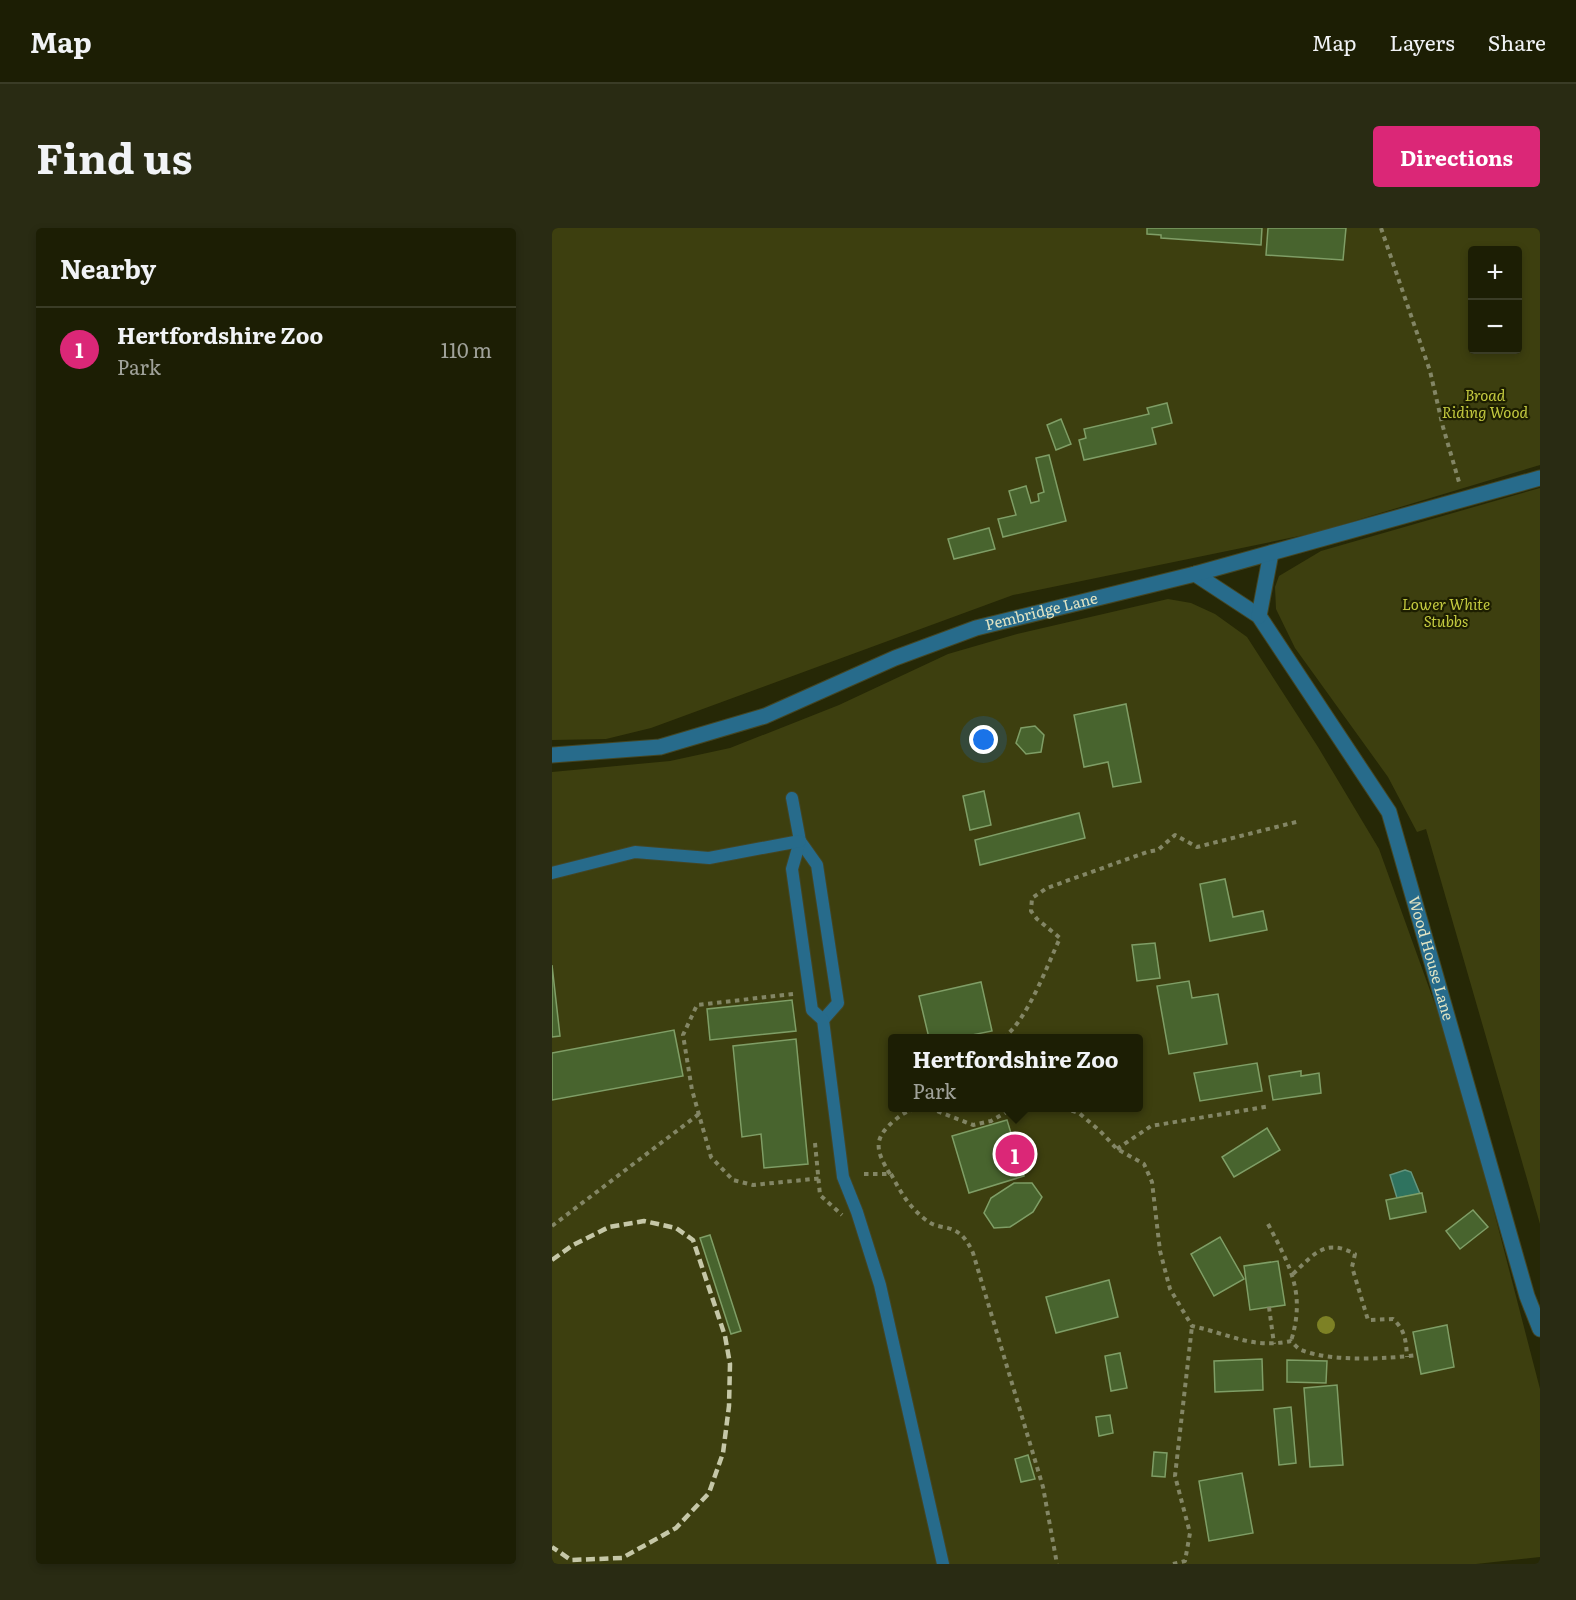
<!DOCTYPE html>
<meta charset="utf-8">
<style>
body{margin:0;font-family:Literata,serif;background:#292b13;color:#f1f3f6}
.controls{position:absolute;right:18px;top:18px;display:grid;overflow:hidden;border-radius:6px;box-shadow:0 3px 9px #0003}
.controls button{width:54px;height:54px;display:grid;place-items:center;padding:0;border:0;border-bottom:2px solid #3a3c26;background:#1c1e04;color:#f1f3f6;font:30px sans-serif}
.you{position:absolute;left:432px;top:512px;width:21px;height:21px;margin:-15px;border:4px solid #fff;border-radius:50%;background:#1a73e8;box-shadow:0 0 0 9px #1a73e833}
.badge{display:grid;place-items:center;width:39px;height:39px;border-radius:50%;background:#db2777;color:#fff;font-size:20px;font-weight:700}
.pin{position:absolute;translate:-50% -50%;border:3px solid #fff;box-shadow:0 2px 6px #0006}
.popup{position:absolute;left:336px;top:806px;width:255px;height:78px;box-sizing:border-box;display:grid;place-content:center;border-radius:6px;background:#1c1e04;filter:drop-shadow(0 2px 4px #0005);font-size:20px;white-space:nowrap;color:#a0a29a}
.popup b{font-size:22px;color:#f1f3f6}
.popup::after{content:'';position:absolute;left:50%;top:100%;margin-left:-12px;border:12px solid transparent;border-top-color:#1c1e04}
.list{margin:0;padding:0;list-style:none}
h2{display:flex;justify-content:space-between;align-items:center;height:78px;margin:0;padding:0 24px;font-size:26px}
h2 small{font-size:20px;font-weight:400;color:#a0a29a}
.list li{display:grid;grid-template-columns:39px 1fr auto;gap:18px;align-items:center;box-sizing:border-box;height:84px;padding:0 24px;border-top:2px solid #3a3c26}
.list b{display:block;font-size:22px;white-space:nowrap}
.list p{margin:0;font-size:20px;white-space:nowrap;color:#a0a29a}
.list em{font-size:20px;font-style:normal;color:#a0a29a}
.map{position:relative;flex:none;width:988px;height:1336px;overflow:hidden;border-radius:6px}
header{display:flex;align-items:center;gap:36px;box-sizing:border-box;height:84px;padding:0 30px;background:#1c1e04;border-bottom:2px solid #3a3c26}
header strong{font-size:28px}
nav{display:flex;gap:33px;margin-inline-start:auto;font-size:21px}
.intro{display:flex;align-items:center;justify-content:space-between;box-sizing:border-box;height:144px;padding:0 36px}
h1{margin:0;font-size:42px}
.button{padding:15px 27px;border-radius:6px;background:#db2777;color:#fff;font-size:21px;font-weight:700}
main{display:flex;gap:36px;padding:0 36px}
aside{flex:1;background:#1c1e04;border-radius:6px;box-shadow:0 3px 9px #0003}
.map>svg:first-child{display:block}
.green{fill:#3d3f0f;fill-rule:evenodd}
.water{fill:#2f735f;stroke:#64957d;stroke-width:1.5}
.building{fill:#48642e;stroke:#7f9e66;stroke-width:1.5}
.lines{fill:none;stroke-linecap:round;stroke-linejoin:round}
.service-casing{stroke:#444624;stroke-width:14}
.minor-casing{stroke:#444624;stroke-width:17}
.path{stroke:#838665;stroke-width:4;stroke-dasharray:4.5 4.5;stroke-linecap:butt}
.service{stroke:#276b8b;stroke-width:12}
.minor{stroke:#276b8b;stroke-width:15}
.rail{stroke:#c5c7a7;stroke-width:4.5;stroke-dasharray:9 4.5;stroke-linecap:butt}
.path-bridge{stroke:#838665;stroke-width:4;stroke-dasharray:4.5 4.5;stroke-linecap:butt}
.tree{fill:#7d8125}
.labels{text-anchor:middle;stroke-width:4.5;stroke-linejoin:round;paint-order:stroke}
.park-label{font-size:15px;font-style:italic;fill:#c4ca3f;stroke:#1d1e00}
.street-label{font-size:15px;fill:#e0e3c3;stroke:#1d1e00}
</style>
<header>
<strong>Map</strong>
<nav><a>Map</a><a>Layers</a><a>Share</a></nav>
</header>
<div class="intro"><h1>Find us</h1><a class="button">Directions</a></div>
<main>
<aside>
<h2>Nearby<small></small></h2>
<ul class="list">
<li><span class="badge">1</span><div><b>Hertfordshire Zoo</b><p>Park</p></div><em>110 m</em></li>
</ul>
</aside>
<div class="map">
<svg width="988" height="1336" viewBox="0 0 988 1336">
<rect width="100%" height="100%" fill="#262806"/>
<g class="green">
<path d="M0,0H988V237L762,305L461,367L99,500L54,511L0,512ZM921,22H966V122H921Z"/>
<polygon points="988,260 988,996 874,601 865,604 836,549 743,420 724,381 723,359 727,348 769,323"/>
<path d="M616,371L639,375L663,386L695,409L766,519L827,621L902,829L988,1161V1329L924,1336H0V544L118,533L178,520L287,477L396,426L465,406ZM340,810H586V880H340Z"/>
</g>
<polygon class="water" points="853,942 859,944 868,966 845,970 838,947"/>
<g class="building">
<polygon points="595,0 710,0 709,17 609,10 609,7 595,6"/>
<polygon points="716,0 794,0 791,32 714,27"/>
<polygon points="615,175 620,195 600,200 604,216 532,232 527,212 534,210 532,201 597,186 595,180"/>
<polygon points="509,191 519,216 504,222 495,197"/>
<polygon points="497,227 514,293 451,309 446,291 464,287 457,263 474,258 479,275 487,273 486,266 492,264 484,230"/>
<polygon points="437,300 443,321 402,331 396,311"/>
<polygon points="574,476 589,554 561,559 556,534 532,539 522,487"/>
<polygon points="483,498 492,507 489,524 474,526 464,515 469,500"/>
<polygon points="432,563 439,597 418,602 411,568"/>
<polygon points="527,585 533,610 428,637 423,612"/>
<polygon points="673,651 681,689 711,683 715,702 658,713 648,656"/>
<polygon points="603,715 608,750 585,753 580,717"/>
<polygon points="0,737 8,808 0,809"/>
<polygon points="637,753 640,770 666,766 675,816 617,826 605,758"/>
<polygon points="429,754 440,803 405,810 377,810 367,768"/>
<polygon points="240,772 244,803 158,812 155,781"/>
<polygon points="122,802 131,848 0,872 0,825"/>
<polygon points="244,811 256,936 212,940 209,906 190,909 181,818"/>
<polygon points="705,835 710,863 648,873 642,845"/>
<polygon points="749,843 749,848 767,845 769,865 721,872 717,848"/>
<polygon points="455,892 472,948 417,965 400,908"/>
<polygon points="715,900 728,922 682,949 670,929"/>
<polygon points="462,955 480,955 490,969 481,984 458,999 442,1000 432,985 439,970"/>
<polygon points="870,965 874,984 838,991 834,972"/>
<polygon points="921,982 936,999 908,1021 894,1003"/>
<polygon points="158,1007 189,1103 179,1106 148,1010"/>
<polygon points="668,1009 692,1051 662,1068 639,1026"/>
<polygon points="726,1033 733,1077 698,1082 692,1038"/>
<polygon points="557,1052 566,1089 504,1105 494,1069"/>
<polygon points="895,1097 902,1139 869,1146 861,1104"/>
<polygon points="568,1125 575,1160 559,1163 553,1128"/>
<polygon points="710,1131 711,1162 663,1164 662,1133"/>
<polygon points="735,1132 775,1133 774,1155 735,1154"/>
<polygon points="785,1157 791,1237 758,1239 752,1160"/>
<polygon points="739,1179 744,1235 727,1237 722,1181"/>
<polygon points="558,1187 561,1205 547,1208 544,1189"/>
<polygon points="602,1224 615,1225 613,1249 600,1248"/>
<polygon points="476,1227 483,1251 469,1254 463,1231"/>
<polygon points="690,1245 701,1305 657,1313 647,1253"/>
</g>
<g class="lines">
<g class="service-casing">
<g id="service">
<polyline points="240,570 248,613 265,637 286,775 271,792"/>
<polyline points="248,613 240,641 260,782 271,792 291,949 305,984 328,1057 391,1336"/>
<polyline points="0,645 83,624 157,630 248,613"/>
</g>
</g>
<g class="minor-casing">
<g id="minor">
<path id="s1" d="M643,346L707,388L837,584L975,1068L988,1101"/>
<polyline points="707,388 719,325"/>
<path id="s2" d="M0,527L108,519L213,488L343,430L424,400L643,346L988,250"/>
</g>
</g>
<g class="path">
<polyline points="829,0 878,143 891,199 907,254"/>
<polyline points="241,766 145,777 131,807 140,862 159,929 181,952 201,957 271,950"/>
<path d="M451,810C475,793 495,738 508,710L485,691L479,683L480,670L495,660L595,624L606,622L623,607L645,619L748,593"/>
<polyline points="377,880 421,897 439,893 461,880"/>
<path d="M511,880L527,885L548,903L565,921L592,936L600,954L608,1023L618,1061L640,1098C678,1106 699,1121 739,1113C742,1116 745,1120 749,1122C779,1134 834,1131 865,1127"/>
<polyline points="565,921 599,898 718,878"/>
<path d="M312,946H339C349,965 359,982 377,994C381,997 386,998 391,999C408,1002 414,1010 421,1025L491,1259L505,1336"/>
<path d="M338,946C324,923 320,911 343,892C351,885 357,882 368,880"/>
<path d="M716,996C738,1038 754,1065 739,1113"/>
<polyline points="0,998 147,886"/>
<path d="M741,1046C762,1026 773,1010 803,1026L800,1039L816,1092L841,1091C853,1102 854,1112 855,1129"/>
<polyline points="717,1079 722,1116"/>
<polyline points="621,1336 633,1333 638,1305 623,1248 640,1098"/>
</g>
<use href="#service" class="service"/>
<use href="#minor" class="minor"/>
<polyline class="rail" points="0,1032 21,1017 57,999 92,993 124,1000 141,1012 173,1108 178,1136 177,1178 171,1225 157,1265 124,1300 70,1330 19,1332 0,1319"/>
<polyline class="path-bridge" points="263,915 268,967 290,987"/>
</g>
<circle class="tree" cx="774" cy="1097" r="9"/>
<g class="labels">
<g class="park-label">
<text x="933" y="173">Broad<tspan x="933" dy="17">Riding Wood</tspan></text>
<text x="894" y="382">Lower White<tspan x="894" dy="17">Stubbs</tspan></text>
</g>
<g class="street-label">
<text dy="5" stroke="none"><textPath href="#s2" startOffset="514">Pembridge Lane</textPath></text>
<text dy="5" stroke="none"><textPath href="#s1" startOffset="464">Wood House Lane</textPath></text>
</g>
</g>
</svg>
<div class="controls">
<button>+</button>
<button>−</button>
</div>
<div class="you"></div>
<div class="pin badge" style="left:463px;top:926px">1</div>
<div class="popup"><b>Hertfordshire Zoo</b>Park</div>
</div>
</main>
